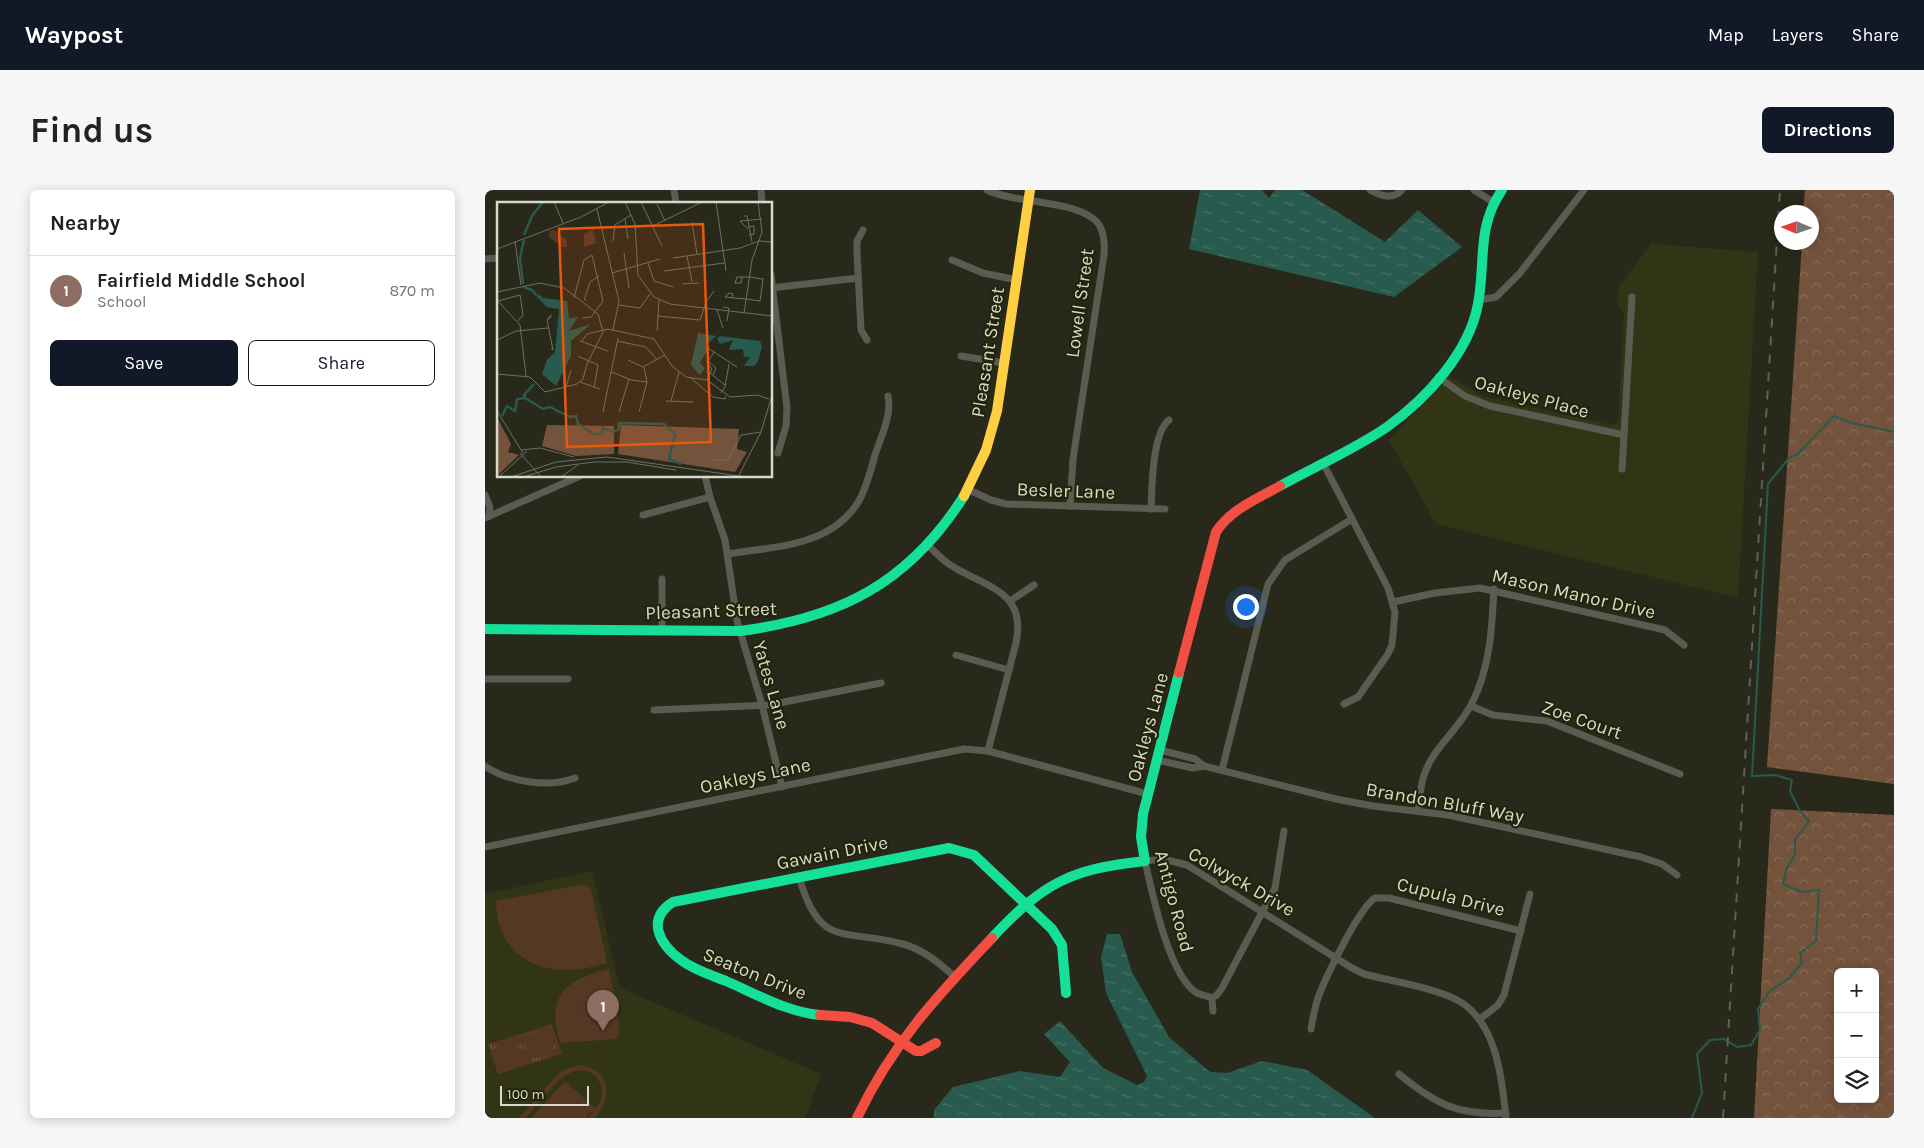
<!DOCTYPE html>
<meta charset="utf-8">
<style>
body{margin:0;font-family:Karla,sans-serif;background:#f6f6f6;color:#222}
.controls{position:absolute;right:15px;bottom:15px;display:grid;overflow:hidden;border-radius:8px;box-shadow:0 2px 12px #0003}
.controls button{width:45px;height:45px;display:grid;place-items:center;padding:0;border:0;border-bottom:1px solid #e0e0e0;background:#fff;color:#222;font:25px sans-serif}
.compass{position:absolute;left:1289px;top:15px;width:45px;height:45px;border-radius:50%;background:#fff;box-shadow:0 2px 12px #0003;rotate:272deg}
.scale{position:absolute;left:15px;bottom:12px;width:89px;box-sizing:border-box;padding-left:5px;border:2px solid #d7daca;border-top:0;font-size:14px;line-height:18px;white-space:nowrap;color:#d7daca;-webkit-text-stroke:4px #23250b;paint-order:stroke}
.you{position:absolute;left:760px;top:416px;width:18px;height:18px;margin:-12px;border:4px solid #fff;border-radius:50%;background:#1a73e8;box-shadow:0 0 0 8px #1a73e833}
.badge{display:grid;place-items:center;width:32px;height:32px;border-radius:50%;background:#111827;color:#fff;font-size:16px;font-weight:700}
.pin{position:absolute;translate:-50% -41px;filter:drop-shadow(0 1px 2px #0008)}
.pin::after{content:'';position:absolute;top:26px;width:18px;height:15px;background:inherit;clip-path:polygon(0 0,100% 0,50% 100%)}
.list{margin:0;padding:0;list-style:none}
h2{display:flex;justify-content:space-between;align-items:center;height:65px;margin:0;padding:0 20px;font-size:21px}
h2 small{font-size:16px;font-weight:400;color:#767676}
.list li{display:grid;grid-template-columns:32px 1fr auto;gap:15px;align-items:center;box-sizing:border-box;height:70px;padding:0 20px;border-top:1px solid #e0e0e0}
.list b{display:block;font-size:19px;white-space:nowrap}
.list p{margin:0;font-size:16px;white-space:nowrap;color:#767676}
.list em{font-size:16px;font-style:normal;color:#767676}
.actions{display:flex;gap:10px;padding:15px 20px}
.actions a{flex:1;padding:11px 0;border:1px solid #111827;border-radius:8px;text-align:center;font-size:18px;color:#111827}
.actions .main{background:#111827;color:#fff}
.icon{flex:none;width:28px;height:28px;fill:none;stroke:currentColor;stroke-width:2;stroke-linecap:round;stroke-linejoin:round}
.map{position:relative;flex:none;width:1409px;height:928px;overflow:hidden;border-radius:8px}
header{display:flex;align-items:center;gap:30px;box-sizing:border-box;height:70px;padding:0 25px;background:#111827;color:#fff}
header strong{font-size:24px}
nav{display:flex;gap:28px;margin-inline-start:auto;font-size:18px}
.intro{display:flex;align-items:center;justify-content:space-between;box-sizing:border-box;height:120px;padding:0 30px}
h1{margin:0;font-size:35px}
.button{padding:12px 22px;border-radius:8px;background:#111827;color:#fff;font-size:18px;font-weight:700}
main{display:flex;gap:30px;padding:0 30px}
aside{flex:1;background:#fff;border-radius:8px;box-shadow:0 2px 12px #0003}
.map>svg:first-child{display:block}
.built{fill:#323515}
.grass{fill:url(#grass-tufts)}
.forest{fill:url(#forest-crowns);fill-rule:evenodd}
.pitch{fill:#553823}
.water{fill:url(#water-ripples)}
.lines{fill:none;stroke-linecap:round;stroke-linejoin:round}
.stream{stroke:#285b4e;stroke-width:2}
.street{stroke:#5b5c51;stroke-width:7}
.fast{stroke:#16e098;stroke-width:10}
.slow{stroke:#ffcf43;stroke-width:10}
.jam{stroke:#f24e42;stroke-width:10}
.rail{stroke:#5f6056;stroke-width:2;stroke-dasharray:9 9;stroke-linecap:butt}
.labels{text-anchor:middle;stroke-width:4.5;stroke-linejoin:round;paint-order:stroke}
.street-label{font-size:19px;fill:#d7daca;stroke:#23250b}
.inset-river{fill:none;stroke:#285b4e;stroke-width:2.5}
.inset-road{fill:none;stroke:#6e7061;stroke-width:1}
.view{fill:#e8590c;fill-opacity:0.15;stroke:#e8590c;stroke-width:2.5}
.inset-edge{fill:none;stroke:#d7daca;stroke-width:2.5}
</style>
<header>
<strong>Waypost</strong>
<nav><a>Map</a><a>Layers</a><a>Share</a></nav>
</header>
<div class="intro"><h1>Find us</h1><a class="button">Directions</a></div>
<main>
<aside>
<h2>Nearby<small></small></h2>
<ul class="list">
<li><span class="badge" style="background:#8d6e63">1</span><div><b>Fairfield Middle School</b><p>School</p></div><em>870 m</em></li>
</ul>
<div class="actions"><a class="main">Save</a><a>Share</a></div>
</aside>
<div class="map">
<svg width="1409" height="928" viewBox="0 0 1409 928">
<defs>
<pattern id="grass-tufts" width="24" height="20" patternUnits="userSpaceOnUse" patternTransform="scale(1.25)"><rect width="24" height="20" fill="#553823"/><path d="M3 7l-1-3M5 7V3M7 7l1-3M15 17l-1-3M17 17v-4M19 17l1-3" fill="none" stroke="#6d5442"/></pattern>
<pattern id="forest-crowns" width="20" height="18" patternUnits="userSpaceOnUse" patternTransform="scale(1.25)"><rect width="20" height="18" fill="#74533c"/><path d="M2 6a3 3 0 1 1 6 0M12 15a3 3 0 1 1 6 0" fill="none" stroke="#876b57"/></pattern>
<pattern id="water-ripples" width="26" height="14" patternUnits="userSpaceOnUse" patternTransform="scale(1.25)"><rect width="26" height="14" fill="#285b4e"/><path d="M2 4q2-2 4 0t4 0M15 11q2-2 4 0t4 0" fill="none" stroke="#467266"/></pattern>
</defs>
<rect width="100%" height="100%" fill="#28291b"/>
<g class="built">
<polygon points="1166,54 1273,62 1253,408 951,334 904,250 963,185 997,206 1127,235 1133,233 1139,123 1132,112 1133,98"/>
<polygon points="107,681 135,798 336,884 320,928 0,928 0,704"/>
</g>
<polygon class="grass" points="67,834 77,864 13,884 3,854"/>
<g class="forest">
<polygon points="1320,0 1409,0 1409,594 1282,577 1317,53 1326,52 1326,22 1318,22"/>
<path d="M1286,619L1409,625V928H1269ZM1353,782H1390V909H1353Z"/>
</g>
<g class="pitch">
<path d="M99,694L106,699L122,773C107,777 91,781 76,780C35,777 11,750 11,711Z"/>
<path d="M124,779L135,842L131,849L75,853C61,806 79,790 124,779Z"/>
<polygon points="62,840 65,850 45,856 42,846"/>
<polygon points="31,849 33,859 13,865 10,855"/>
<polygon points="66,853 69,862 48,868 46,858"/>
<polygon points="34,862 37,871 17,877 14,868"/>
<path d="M94,875C126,879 128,907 110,928H103L116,911C118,902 117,893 110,886C85,864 56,912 41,928H34L76,881Z"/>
<polygon points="80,891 110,918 101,928 46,928"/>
</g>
<g class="water">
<polygon points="715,0 777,0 784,8 790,0 817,0 900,52 933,20 977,57 909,107 704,59"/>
<polygon points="622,744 635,744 647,782 684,847 725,882 742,883 777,871 822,880 890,928 449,928 449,920 468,897 535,881 575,887 585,872 559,844 575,831 618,878 652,895 659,892 662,886 621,803 616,767"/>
</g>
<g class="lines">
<polyline class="stream" points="1207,928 1217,903 1212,864 1225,850 1239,849 1252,857 1266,855 1275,840 1273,819 1284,802 1304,788 1317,773 1315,763 1331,751 1334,700 1317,702 1298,694 1302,678 1310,664 1310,650 1324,631 1315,621 1305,601 1307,590 1290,585 1267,586 1283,294 1304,268 1313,264 1349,226 1363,232 1409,242"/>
<g class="street">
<polyline points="189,0 191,14"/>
<polyline points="276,0 277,14"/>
<path d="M502,0C531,14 593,10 612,32C619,40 620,55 619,65L588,269L585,316"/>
<path d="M885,0C897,6 907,10 917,0"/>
<polyline points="989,0 1008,12"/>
<polyline points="378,40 372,51 372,63 376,140 382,150"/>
<polyline points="0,69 14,68"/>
<polyline points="467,70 498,83 532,90"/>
<polyline points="286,85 302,218 301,236 293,263"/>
<polyline points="286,98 373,88"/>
<polyline points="994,110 1011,107 1035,83 1099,0"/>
<polyline points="476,166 519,173"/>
<polyline points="953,187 980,206 1005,216 1139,245"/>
<polyline points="838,273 903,398 910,422 907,455 903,464 873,507 859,514"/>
<polyline points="1137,279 1147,107"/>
<polyline points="220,286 225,307 240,350 252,431 277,515 297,597"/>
<polyline points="484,300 506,310 521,314 680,319"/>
<polyline points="0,305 5,317 4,326"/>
<path d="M666,319C667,298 667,243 684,230"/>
<polyline points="158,325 225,307"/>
<polyline points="0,328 95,286"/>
<path d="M444,356C451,363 458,371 467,376C502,398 542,401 531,453L503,561"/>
<path d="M243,364C291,356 348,357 375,309C382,295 386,280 390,265C396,246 407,226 403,206"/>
<polyline points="177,389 177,441"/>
<polyline points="525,411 549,395"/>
<polyline points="908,412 950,403 995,398 1180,440 1199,455"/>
<polyline points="471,465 524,480"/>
<polyline points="0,489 83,489"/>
<polyline points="986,516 1008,525 1062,531 1195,584"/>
<polyline points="169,520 284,515 396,493"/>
<polyline points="672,570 708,578 719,576 710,569 675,560"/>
<path d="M0,576C23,592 64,598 90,588"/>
<polyline points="719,576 851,609 888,616 963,625 1156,667 1177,674 1192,685"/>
<polyline points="737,580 783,394 800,370 867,329"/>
<path d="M933,621C935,608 935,593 941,580C951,555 976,537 988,511C1005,477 1007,437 1009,399"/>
<polyline points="0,657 479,559 503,561 663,604"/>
<path d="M314,687C335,760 359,738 418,754C439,760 454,773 470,787"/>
<path d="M727,808C722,806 716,805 712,803C684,787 667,702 660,671L678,669L702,675L867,778L879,784C906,791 951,798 974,811C1012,833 1017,889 1021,928"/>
<polyline points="728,821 727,808 732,805 737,798 790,698 799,641"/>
<polyline points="995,829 1013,815 1019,805 1045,704"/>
<path d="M826,839C828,827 830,816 834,805C842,785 874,718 890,708H904L1036,741"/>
<path d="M914,884C950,914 974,926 1021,923"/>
</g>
<g class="fast">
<path d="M795,296C829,277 870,259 902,237C941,209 984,163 993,114C1001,72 991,38 1017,0"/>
<path d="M0,439L255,441C355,428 424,393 479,306"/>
<path d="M507,748C558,693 585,679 660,671L656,647L658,624L694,483"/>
<path d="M335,825C302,822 271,804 241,791C226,785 209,780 196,770C174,754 161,729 188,712L464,658L489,665L567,739L577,755L581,803"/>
</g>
<polyline class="slow" points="479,306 501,260 512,221 545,0"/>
<g class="jam">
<path d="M694,483L731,342C746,319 772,309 795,296"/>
<polyline points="335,825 365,827 387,833 431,861 436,861 451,853"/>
<path d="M372,928C407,854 452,806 507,748"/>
</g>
<polyline class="rail" points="1238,928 1295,0"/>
</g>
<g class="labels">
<g class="street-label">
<text transform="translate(594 113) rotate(-82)" y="7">Lowell Street</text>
<text transform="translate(502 162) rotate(-81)" y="7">Pleasant Street</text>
<text transform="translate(1047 206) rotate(15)" y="7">Oakleys Place</text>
<text transform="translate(581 300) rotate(2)" y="7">Besler Lane</text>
<text transform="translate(1089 403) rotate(13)" y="7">Mason Manor Drive</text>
<text transform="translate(226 420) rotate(-2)" y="7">Pleasant Street</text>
<text transform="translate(287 495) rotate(74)" y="7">Yates Lane</text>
<text transform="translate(1097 529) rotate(19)" y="7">Zoe Court</text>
<text transform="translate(662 537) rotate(-75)" y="7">Oakleys Lane</text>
<text transform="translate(270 585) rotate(-12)" y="7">Oakleys Lane</text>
<text transform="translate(960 612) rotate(10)" y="7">Brandon Bluff Way</text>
<text transform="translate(347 662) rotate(-11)" y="7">Gawain Drive</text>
<text transform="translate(757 691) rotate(30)" y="7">Colwyck Drive</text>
<text transform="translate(966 706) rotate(14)" y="7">Cupula Drive</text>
<text transform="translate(690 711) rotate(75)" y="7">Antigo Road</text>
<text transform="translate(270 783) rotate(22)" y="7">Seaton Drive</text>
</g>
</g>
<g transform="translate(12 12)">
<rect width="275" height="275" fill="#28291b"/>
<path d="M0,215L14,242L11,250L22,253L0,274ZM50,223L117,224V252L79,254L45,244ZM124,223L242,227L240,247L250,250L238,270L121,252Z" fill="#74533c"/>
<path d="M96,27L99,41L87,45V32ZM57,28L70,38V45H65L52,35V29Z" fill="#553823"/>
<path d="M42,92L46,96L70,99L72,116L81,115L72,129L94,122L74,139V154L59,184L45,172L50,158L58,150L62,107L50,105L40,95ZM201,131L219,134L209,143L212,145L203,161L208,166L203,173L194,163ZM223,134L263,139L265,145L261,159L257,164H247L253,155H247L246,147L232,148L236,138L223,142L220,137Z" fill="#285b4e"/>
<path class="inset-river" d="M27,33L35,14L46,0M26,82L23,56L27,38M27,85L35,88L40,94M28,196L46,207L53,205L73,215L79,214L81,222L97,232H105L106,226L116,230L122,227V221L167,222L178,232L172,257L184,262M5,214L10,204L18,209L20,197L28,196L27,193L37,182"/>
<path class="inset-road" d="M57,0L66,21M128,0L138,22L141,73L157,95L173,102L275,114M144,0L165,44M219,0L229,69M160,2L168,19M100,7L122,99L116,128M247,14H250L255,40M128,17L131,37M195,20L200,52M156,24L205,0M251,25L257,24V32L252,33M251,27L243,19L265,17M18,39L24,83M116,39L118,23L134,13M0,47L84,15L112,0M127,51L132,86M190,54L195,80M176,56L243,46L262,39L275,40M151,61L157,79L176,85M167,69L227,61M115,71L163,57M185,82L202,81M0,90L43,81L67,86L101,112L106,130L90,162L86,177L80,182L48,190L33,175L0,172M77,96L87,58L95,53L106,99L94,115L85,116M235,96L236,92L232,91L228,95L237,96L249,97L263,99L266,77L252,75H240L238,81H244L245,75M0,98L23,123L29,174M1,99L23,93L26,113L21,119M87,99L93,80L102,74M122,103L143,106L153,92M226,105L232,106L230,119M220,108L226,126M247,111L255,58L265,30L261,0M160,114L203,118L209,100L217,89M50,118L54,113V115L50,118L56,148L54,146M160,129L162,98M0,138L19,129L51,126M83,139L111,149M85,139L90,132L111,127L157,137L175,164L189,175L210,178L233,195L260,193L272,197M120,139L149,145L160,158M211,146L240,165M81,154L101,163L97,186M131,158L146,165L168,153M211,159L219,166L216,173M115,170L134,178L150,180M213,171L228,183M194,176L216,195L228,197L229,194M210,178L215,167L210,161L217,150M83,180L103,187M69,185L74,168M224,191L228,185L232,162M169,199L196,200M174,199L182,170M0,209L26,251M106,210L121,136M122,210L132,177M142,210L150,180L147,165M24,248L43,246L77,255M23,251L44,275M214,258H231L244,233L264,230M2,275L30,249M14,275L59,260L110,255L249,275M26,275L59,265L97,260H129L179,268M64,275L81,263M241,275L264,230L275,193"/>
<path class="view" d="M206,22L214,240L70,245L62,27Z"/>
<rect width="275" height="275" class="inset-edge"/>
</g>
</svg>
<div class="controls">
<button>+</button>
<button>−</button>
<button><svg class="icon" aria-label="layers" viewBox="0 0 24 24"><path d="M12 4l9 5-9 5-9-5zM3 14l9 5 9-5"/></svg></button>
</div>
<svg class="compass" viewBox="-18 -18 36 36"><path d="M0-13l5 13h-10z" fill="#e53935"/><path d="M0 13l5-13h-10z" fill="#767676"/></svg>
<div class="scale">100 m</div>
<div class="you"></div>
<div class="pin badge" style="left:118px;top:841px;background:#8d6e63">1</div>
</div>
</main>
